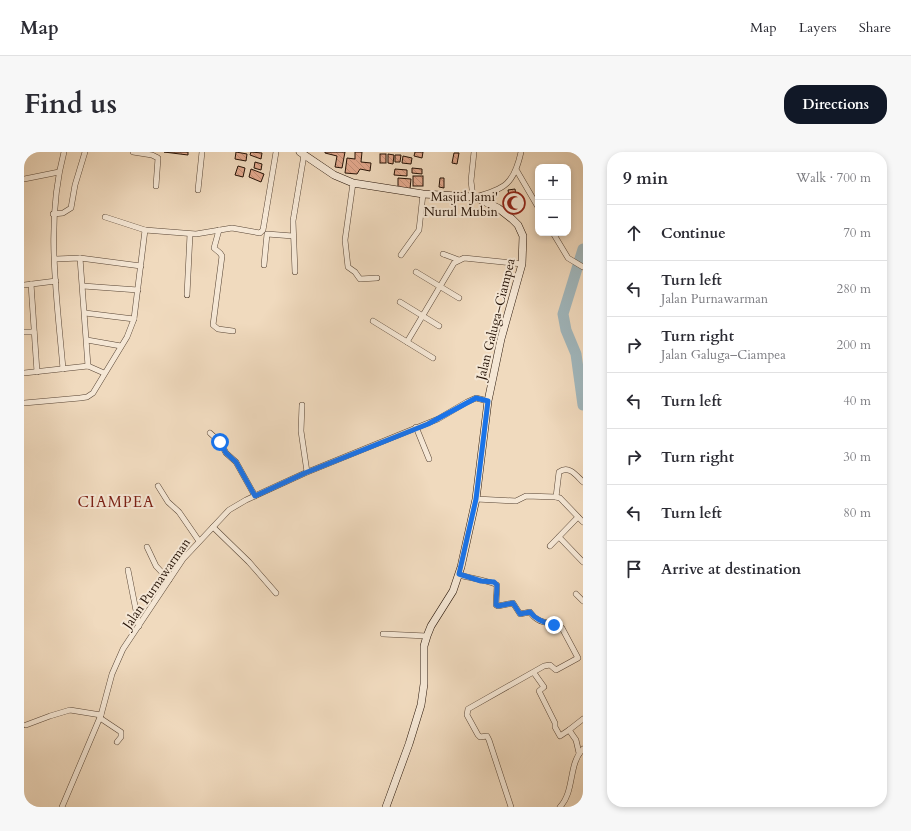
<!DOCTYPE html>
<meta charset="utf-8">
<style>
body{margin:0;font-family:Cardo,serif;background:#f7f7f7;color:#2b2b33}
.controls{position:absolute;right:12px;top:12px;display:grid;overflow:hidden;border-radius:8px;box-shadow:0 2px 6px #0003}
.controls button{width:36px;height:36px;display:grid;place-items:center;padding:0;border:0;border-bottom:1px solid #e1e1e2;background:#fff;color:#2b2b33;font:20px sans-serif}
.stop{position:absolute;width:12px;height:12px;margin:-9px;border:3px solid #1a73e8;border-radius:50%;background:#fff}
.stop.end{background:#1a73e8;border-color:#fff;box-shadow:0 1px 4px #0008}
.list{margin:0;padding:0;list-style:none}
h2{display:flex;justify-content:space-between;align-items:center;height:52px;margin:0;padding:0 16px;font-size:17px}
h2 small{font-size:13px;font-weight:400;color:#7c7c81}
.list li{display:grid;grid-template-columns:26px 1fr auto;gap:12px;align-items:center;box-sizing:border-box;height:56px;padding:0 16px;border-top:1px solid #e1e1e2}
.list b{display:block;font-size:15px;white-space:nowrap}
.list p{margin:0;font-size:13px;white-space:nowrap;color:#7c7c81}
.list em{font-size:13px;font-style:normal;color:#7c7c81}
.icon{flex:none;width:22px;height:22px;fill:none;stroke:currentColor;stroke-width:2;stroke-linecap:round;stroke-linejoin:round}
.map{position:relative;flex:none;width:559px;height:655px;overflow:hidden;border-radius:16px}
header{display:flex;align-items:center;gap:24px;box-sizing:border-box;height:56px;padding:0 20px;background:#fff;border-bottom:1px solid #e1e1e2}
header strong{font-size:19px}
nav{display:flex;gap:22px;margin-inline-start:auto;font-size:14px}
.intro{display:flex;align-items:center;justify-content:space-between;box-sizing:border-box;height:96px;padding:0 24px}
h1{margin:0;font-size:28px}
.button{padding:10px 18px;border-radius:16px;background:#111827;color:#fff;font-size:14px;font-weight:700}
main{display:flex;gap:24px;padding:0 24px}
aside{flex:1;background:#fff;border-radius:16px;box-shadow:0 2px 6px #0003}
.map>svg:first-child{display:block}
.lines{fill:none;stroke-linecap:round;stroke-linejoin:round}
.river{stroke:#a0b7bd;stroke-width:11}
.building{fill:url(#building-back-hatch);stroke:#241206}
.street-casing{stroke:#574434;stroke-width:6}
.secondary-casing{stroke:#241206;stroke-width:8}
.street{stroke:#f5e7d5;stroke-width:5}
.secondary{stroke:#f5e7d5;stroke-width:7}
.route{stroke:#1a73e8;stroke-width:5}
.labels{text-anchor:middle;stroke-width:4;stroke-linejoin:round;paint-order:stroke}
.poi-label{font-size:13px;fill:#241206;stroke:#f5e7d5;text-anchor:end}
.street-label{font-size:13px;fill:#241206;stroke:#f5e7d5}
.quarter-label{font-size:15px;letter-spacing:1px;fill:#7a1f14;stroke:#f5e7d5}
</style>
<header>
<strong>Map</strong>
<nav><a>Map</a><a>Layers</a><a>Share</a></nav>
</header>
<div class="intro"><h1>Find us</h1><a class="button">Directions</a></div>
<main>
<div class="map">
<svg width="559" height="655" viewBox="0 0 559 655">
<defs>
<pattern id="building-back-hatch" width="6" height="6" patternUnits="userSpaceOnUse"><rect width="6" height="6" fill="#e1a78c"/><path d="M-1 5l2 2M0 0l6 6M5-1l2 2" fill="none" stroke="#c18f77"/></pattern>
</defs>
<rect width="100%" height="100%" fill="#f0dabe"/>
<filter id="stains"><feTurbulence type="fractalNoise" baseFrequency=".005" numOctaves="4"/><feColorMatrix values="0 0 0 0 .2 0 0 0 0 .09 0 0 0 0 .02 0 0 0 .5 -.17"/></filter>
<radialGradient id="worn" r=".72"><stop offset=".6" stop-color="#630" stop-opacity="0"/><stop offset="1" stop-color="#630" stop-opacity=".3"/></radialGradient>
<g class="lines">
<polyline class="river" points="559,97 539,162 542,178 552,202 559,253"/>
</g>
<g class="building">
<polygon points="140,0 164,0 164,3"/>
<polygon points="212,0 223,2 222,9 211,7"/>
<polygon points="227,0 238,1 237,7 226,3"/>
<polygon points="301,0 321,0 318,16 311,15 313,4 301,1"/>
<polygon points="331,0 338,0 337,10 347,11 346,19 336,17 333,22 321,21 323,6 331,7"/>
<polygon points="391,0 399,0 398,6 390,4"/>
<polygon points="430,1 435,1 433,12 428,11"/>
<rect x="356" y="2" width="6" height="9"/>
<polygon points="364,2 370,3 369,12 364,11"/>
<polygon points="371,3 377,3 376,10 371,10"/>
<polygon points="379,4 388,6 387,12 378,11"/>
<polygon points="231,10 238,12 237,18 230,16"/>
<polygon points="214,14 221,16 219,25 211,23"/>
<polygon points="388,16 398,17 398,22 388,21"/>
<polygon points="227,17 240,22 237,30 225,25"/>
<polygon points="371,17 383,18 383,24 370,23"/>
<rect x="389" y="24" width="10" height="10"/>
<polygon points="374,26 387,27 386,37 374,36"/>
<polygon points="416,26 420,26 420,36 415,35"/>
<polygon points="491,37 492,43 495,43 498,57 486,60 483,45 485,44 484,38"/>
</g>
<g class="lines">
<g class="street-casing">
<g id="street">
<polyline points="109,0 128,3 134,6 132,34"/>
<polyline points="493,19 514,55"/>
<polyline points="0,27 35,20"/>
<polyline points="329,31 321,88 324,115 331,120 336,127 353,126"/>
<polyline points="174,38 178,0"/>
<polyline points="449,45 447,29 450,0"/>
<path d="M451,45C481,37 490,32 497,0"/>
<polyline points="29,62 39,61 47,56 51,33 61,0"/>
<polyline points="81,65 121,78"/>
<polyline points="195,78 190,96 196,101 198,104 189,173 194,177 209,179"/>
<polyline points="529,81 544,106 559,115"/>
<polyline points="419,102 435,108"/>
<polyline points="377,103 395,78 399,42"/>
<polyline points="56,106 64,214"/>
<polyline points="32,107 56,106 117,114"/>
<polyline points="240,113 243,82 269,84"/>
<polyline points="271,120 269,69 280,3"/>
<polyline points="392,120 435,146"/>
<polyline points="7,132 13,220"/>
<polyline points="0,133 32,129"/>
<polyline points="59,134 114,138"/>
<polyline points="163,143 166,82"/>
<polyline points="376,150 415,174"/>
<polyline points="61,161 110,167"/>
<polyline points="349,169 409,206"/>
<polyline points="0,180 10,180"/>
<polyline points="63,188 97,194"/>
<polyline points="383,190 430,111 440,106 498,112"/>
<path d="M39,217C33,145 21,71 40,0"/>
<polyline points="0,221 64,214 80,221"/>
<polyline points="0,251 56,246 63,245 69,241 103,185 110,167 121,78 172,82 208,76 236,81 239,78 252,0"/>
<polyline points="278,253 277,279 283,320"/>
<polyline points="392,275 405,307"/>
<polyline points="186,281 196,290 202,301 212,310 231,344"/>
<polyline points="134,334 144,350 155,360 175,389"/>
<path d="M532,345L535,320C545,313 552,323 559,330"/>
<polyline points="452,347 492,349 502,344 532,345 536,346 559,370"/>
<polyline points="189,375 225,410 252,441"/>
<polyline points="535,385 559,410"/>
<polyline points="526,394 554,365"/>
<polyline points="123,395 132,414 145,428"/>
<polyline points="104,418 115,474"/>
<path d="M435,423C442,425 470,430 473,433L472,453L474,454L489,451L496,462L506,460C514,473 527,469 538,476L554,506L532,518L526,513L520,514L444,557L443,563L454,583L456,585L463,584L465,588L487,655"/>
<polyline points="552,442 559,449"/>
<polyline points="359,482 403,484"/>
<polyline points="510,521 520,535 515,539 531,571 531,575 536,584 545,578 552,588 555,601"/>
<polyline points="76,566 97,580 97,585 93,590"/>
<polyline points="2,573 26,564 46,558 77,563"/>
<polyline points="545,578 559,567"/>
<polyline points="38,655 77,563 88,522 99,497 159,407 205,358 222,348 281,321 414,267 443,250 452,246 464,249"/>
<path d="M536,655C551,639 544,612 559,597"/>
</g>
</g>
<g class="secondary-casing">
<polyline id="secondary" points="276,0 310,23 329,31 399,42 451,45 474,56 488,67 494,73 499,84 498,112 477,187 464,249 452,347 437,415 429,439 407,474 403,484 400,494 400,532 397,553 385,592 362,655"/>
</g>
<use href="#street" class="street"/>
<use href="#secondary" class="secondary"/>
</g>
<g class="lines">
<path class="route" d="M196,290L202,301L212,310L231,344L281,321L404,272L452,246L464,249L452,347L435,422L457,429L470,430L473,433L472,453L474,454L489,451L496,462L506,460C512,468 520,471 530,473"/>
</g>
<defs>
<g id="mosque-ring" transform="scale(1.15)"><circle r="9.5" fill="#f5e7d5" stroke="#8f2418" stroke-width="1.5"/><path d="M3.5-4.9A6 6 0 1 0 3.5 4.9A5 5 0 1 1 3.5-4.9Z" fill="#8f2418"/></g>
</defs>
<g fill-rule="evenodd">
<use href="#mosque-ring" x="490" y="51"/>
</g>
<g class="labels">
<g class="poi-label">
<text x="474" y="49">Masjid Jami'<tspan x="474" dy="15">Nurul Mubin</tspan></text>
</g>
<g class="street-label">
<text transform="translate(471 167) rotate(-76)" y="5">Jalan Galuga–Ciampea</text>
<text transform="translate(132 431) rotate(-55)" y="5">Jalan Purnawarman</text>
</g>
<g class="quarter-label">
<text x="92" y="355">CIAMPEA</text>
</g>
</g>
<rect width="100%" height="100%" filter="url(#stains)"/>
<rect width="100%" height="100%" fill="url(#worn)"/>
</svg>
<div class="controls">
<button>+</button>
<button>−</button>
</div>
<div class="stop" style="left:196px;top:290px"></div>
<div class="stop end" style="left:530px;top:473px"></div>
</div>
<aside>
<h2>9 min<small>Walk · 700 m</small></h2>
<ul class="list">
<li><svg class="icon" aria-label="ahead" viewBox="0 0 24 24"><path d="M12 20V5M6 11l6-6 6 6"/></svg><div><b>Continue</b></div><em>70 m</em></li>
<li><svg class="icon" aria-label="left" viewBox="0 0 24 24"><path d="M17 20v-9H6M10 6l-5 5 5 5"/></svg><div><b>Turn left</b><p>Jalan Purnawarman</p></div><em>280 m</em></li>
<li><svg class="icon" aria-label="right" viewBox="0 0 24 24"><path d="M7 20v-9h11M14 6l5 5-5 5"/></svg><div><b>Turn right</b><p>Jalan Galuga–Ciampea</p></div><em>200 m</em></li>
<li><svg class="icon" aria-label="left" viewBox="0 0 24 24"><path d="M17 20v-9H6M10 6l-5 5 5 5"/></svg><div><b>Turn left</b></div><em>40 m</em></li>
<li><svg class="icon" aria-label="right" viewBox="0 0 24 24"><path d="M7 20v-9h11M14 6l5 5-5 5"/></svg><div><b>Turn right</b></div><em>30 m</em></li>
<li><svg class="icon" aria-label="left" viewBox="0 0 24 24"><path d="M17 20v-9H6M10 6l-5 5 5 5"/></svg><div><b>Turn left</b></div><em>80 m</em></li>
<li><svg class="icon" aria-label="arrive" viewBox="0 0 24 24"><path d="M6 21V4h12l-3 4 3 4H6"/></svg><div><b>Arrive at destination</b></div></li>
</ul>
</aside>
</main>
